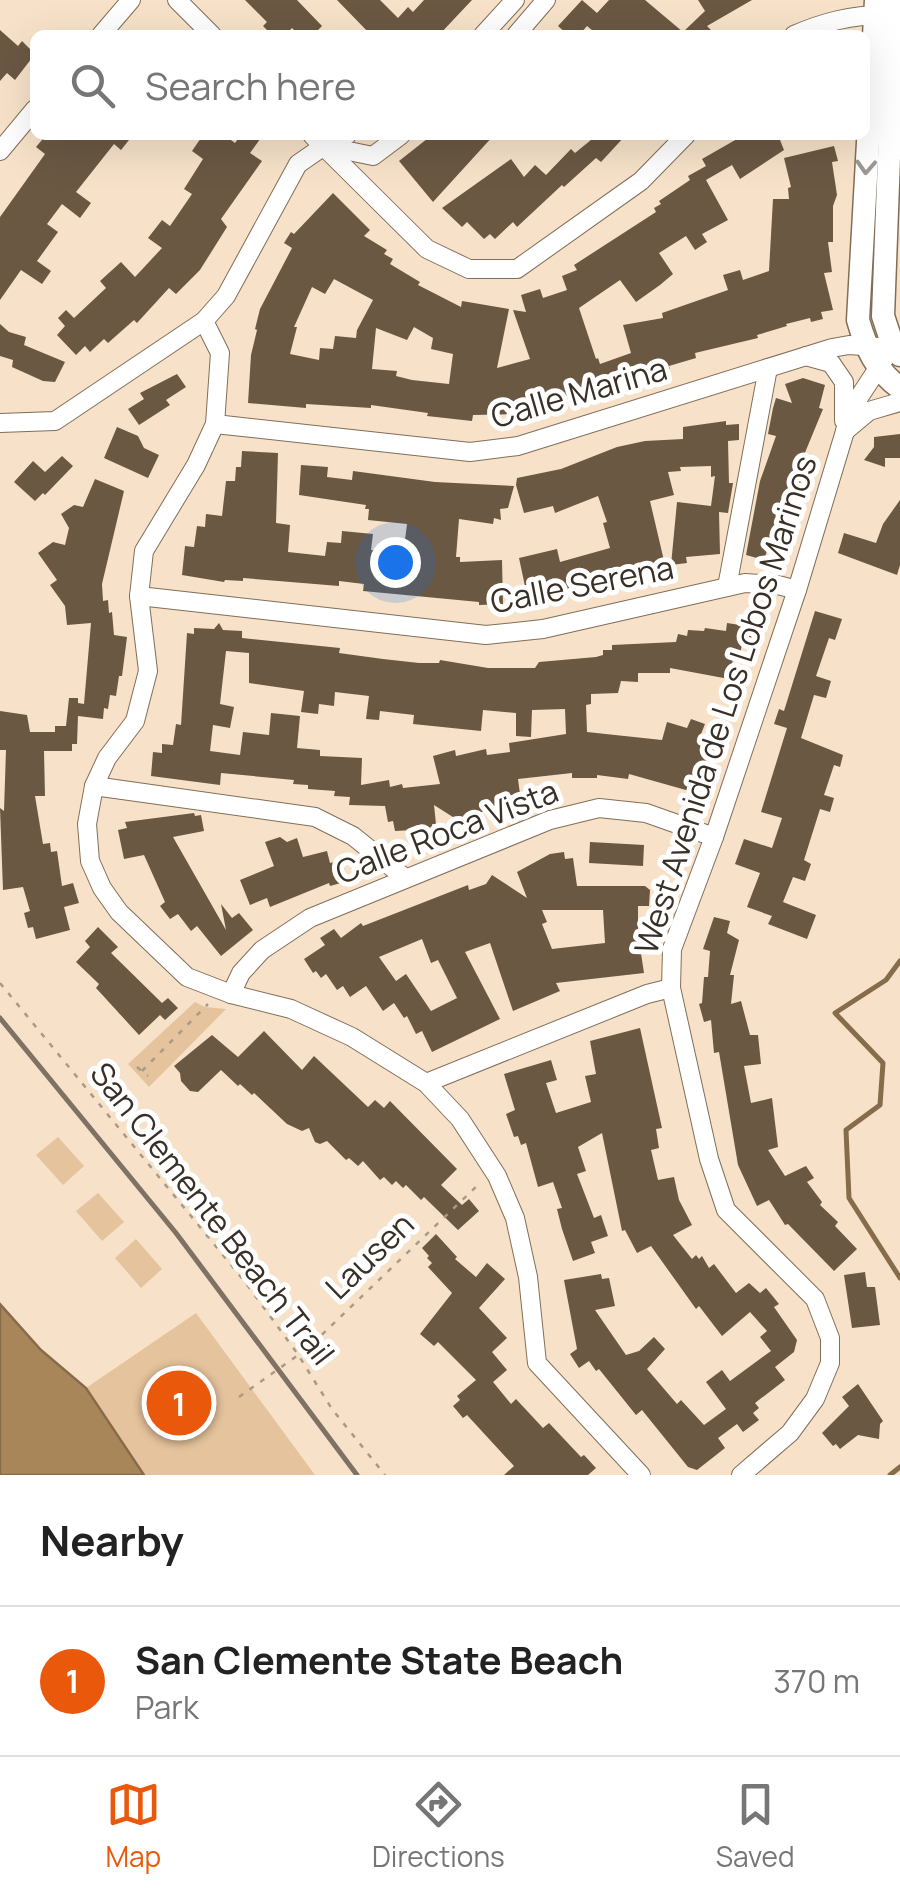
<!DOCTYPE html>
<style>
body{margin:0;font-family:Manrope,sans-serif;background:#f6f6f6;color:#222}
.you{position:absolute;left:395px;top:562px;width:35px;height:35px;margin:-25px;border:8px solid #fff;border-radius:50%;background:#1a73e8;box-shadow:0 0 0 15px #1a73e833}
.badge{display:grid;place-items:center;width:65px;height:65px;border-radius:50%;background:#ea580c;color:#fff;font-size:32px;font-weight:700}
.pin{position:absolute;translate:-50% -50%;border:5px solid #fff;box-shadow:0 2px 10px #0006}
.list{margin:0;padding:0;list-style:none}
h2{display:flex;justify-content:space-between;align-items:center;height:130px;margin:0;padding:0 40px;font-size:42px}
h2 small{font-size:32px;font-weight:400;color:#767676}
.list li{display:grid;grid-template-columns:65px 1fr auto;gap:30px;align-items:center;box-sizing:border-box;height:150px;padding:0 40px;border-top:2px solid #e0e0e0}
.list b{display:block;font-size:38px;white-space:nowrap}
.list p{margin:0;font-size:32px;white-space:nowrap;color:#767676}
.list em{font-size:32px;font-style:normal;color:#767676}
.icon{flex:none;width:55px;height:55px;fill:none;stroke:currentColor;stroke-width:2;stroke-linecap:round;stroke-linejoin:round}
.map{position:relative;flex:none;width:900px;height:1475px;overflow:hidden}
.search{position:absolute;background:#fff;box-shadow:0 10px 40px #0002;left:30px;right:30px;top:30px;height:110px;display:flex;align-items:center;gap:25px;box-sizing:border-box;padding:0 35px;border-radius:15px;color:#767676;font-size:38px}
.sheet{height:280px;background:#fff}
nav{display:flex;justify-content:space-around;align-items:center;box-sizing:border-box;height:140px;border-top:2px solid #e0e0e0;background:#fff;font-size:28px;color:#767676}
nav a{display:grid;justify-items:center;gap:5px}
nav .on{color:#ea580c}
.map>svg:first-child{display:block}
.green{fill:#e5c39c}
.water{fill:#a9855a;stroke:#876c4b;stroke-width:2.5}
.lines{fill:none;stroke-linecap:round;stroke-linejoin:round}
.stream{stroke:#876c4b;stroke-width:5}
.building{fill:#6a5843;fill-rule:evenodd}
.minor-casing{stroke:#816e58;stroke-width:20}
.major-casing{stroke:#816e58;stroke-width:25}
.path{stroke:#a99a87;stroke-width:2.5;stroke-dasharray:5 8;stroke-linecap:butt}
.minor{stroke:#fff;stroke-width:18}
.major{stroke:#fff;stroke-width:22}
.rail{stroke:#7f7264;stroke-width:5}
.oneway{stroke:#9c9893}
.labels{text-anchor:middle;stroke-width:10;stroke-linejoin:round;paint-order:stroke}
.street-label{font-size:32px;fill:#383027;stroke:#fff}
</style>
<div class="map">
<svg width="900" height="1475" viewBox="0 0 900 1475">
<rect width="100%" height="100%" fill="#f7e2c9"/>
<g class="green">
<polygon points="195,1002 205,1007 226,1009 149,1087 128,1064"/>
<polygon points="58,1137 84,1166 63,1185 36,1155"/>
<polygon points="98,1193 124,1222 102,1241 76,1211"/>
<polygon points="136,1239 162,1269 141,1288 115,1258"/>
<polygon points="196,1313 315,1475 144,1475 86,1388"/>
</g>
<polygon class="water" points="0,1304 41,1350 86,1388 144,1475 0,1475"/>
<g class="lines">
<g class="stream">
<polyline points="900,961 886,980 835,1013 883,1063 880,1105 846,1130 849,1198 900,1278"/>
<polyline points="890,1475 900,1467"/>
</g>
</g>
<g class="building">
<polygon points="245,0 297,0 322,26 313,35 299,35 292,28 285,35 272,35 263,26 267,22"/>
<polygon points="337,0 380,0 398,18 408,7 413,12 424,0 472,0 439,35 371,35"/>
<polygon points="582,0 597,13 609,0 645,0 683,32 705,11 698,0 752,0 707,26 716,35 611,35 605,30 598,35 587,26 579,35 568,35 558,26"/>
<polygon points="0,30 18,46 22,41 35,54 15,80 7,73 0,81"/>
<polygon points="46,135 133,135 121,150 114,144 76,192 91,203 80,218 62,204 47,224 58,232 37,261 51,271 42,284 21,270 0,300 0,217 45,154 36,147"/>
<polygon points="203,135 224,135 235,143 241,135 263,135 250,153 262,161 221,219 227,227 200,270 176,294 169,288 137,323 134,320 108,343 104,339 90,352 85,346 76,355 57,335 65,326 58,318 66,310 74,318 106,288 100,281 121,262 135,277 162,248 148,238 162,220 170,226 192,194 184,189 203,159 192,151"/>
<polygon points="432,135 494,135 433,202 399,161"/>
<polygon points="597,135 626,135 601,162 596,158 564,187 562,185 517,227 513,222 495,239 490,234 484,239 467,222 462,227 442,208 511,159 524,177 535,165 546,175 571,149 575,153"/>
<path d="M744,135H778L784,150L740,179L732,165L706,180L728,220L702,234L707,242L695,250L686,236L659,253L673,274L660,285L636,302L620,280L579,308L596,359L598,358L600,364L631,353L623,325L663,318L662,313L728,290L723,275L740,270L743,280L769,271L773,199H789L788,188L791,187L784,158L834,146L838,161L832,162L837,195L833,206V242H828L832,272L824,273L833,310L821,312L823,319L811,322L810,318L786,324L787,326L757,335L758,338L695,353L696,358L669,366L670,369L646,376L645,373L521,414L473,415L472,421L427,416L428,413L371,405V408L306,404V408L248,403L251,355L257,330L255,329L260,309L292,248L284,243L291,232L294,234L333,193L370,230L364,236L387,250L384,254L393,259L390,264L420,282L418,285L461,307L462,301L509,309L497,368L530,359L513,310L526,312L521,295L540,289L543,298L567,290L562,276L577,270L574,265L656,212L654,208L661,204L659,201L690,180L688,176L706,166L702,159ZM334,279L373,300L357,330L356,338L335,336L333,349L320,348L319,360L290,354L297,327H294L312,287L325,294ZM414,327L433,338L431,349L453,354L449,384L412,380L396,376L397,371L372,369L376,328L407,340Z"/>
<polygon points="0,324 9,332 26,337 24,345 65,362 55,382 43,381 12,367 13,360 0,356"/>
<polygon points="177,374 186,387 166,400 170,405 139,425 128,409 144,399 140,393"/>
<polygon points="803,378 825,385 819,408 823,409 797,472 803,474 780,551 768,548 764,560 746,555 760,481 776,436 768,434 773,408 776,398 792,403 785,384"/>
<polygon points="726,421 726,425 739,424 739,440 728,441 729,483 733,483 728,513 719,512 720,554 686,557 687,563 671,565 677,502 711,506 715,476 711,477 711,466 680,467 681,471 668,472 674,495 650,501 665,565 654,566 655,571 537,597 536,589 526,591 519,558 557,549 560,562 610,548 603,523 607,522 598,496 555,513 553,506 524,513 516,485 517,478 561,469 617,447 645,441 683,439 683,427"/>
<polygon points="117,427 138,436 144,448 159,455 148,478 104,458"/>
<polygon points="900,434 900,458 885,458 885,467 864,460 874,447 874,437"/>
<polygon points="242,451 278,453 276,523 290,525 288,552 325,556 327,542 341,543 342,531 373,534 371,550 403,555 407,524 368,520 369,509 365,509 366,505 299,495 301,465 328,467 327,477 352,480 353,471 435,482 514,486 508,508 500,509 501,520 494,518 493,524 459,519 456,557 460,557 460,562 502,560 503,604 479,605 479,602 363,591 364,584 339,581 339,586 243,578 243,581 225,580 224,582 182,575 185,546 194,547 197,526 205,527 206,514 222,516 226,481 235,481 236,467 241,467"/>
<polygon points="62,456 73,466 45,495 43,493 35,501 14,482 33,461 45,472"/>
<polygon points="95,479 124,491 102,584 103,601 108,600 109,613 112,612 114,635 127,637 122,676 119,676 116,696 110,695 108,709 104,708 103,719 78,716 77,744 72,744 72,751 44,751 45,796 35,796 43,844 50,843 51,852 57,851 62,886 73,883 79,903 64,907 70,930 36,939 33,927 28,928 24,913 30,911 23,887 3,890 0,808 4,811 6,750 0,750 0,711 27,715 30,732 55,732 55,726 66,726 69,698 78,698 78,703 84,704 91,623 67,625 65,606 50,585 57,580 38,553 53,542 65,545 69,528 61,514 74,505 83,507"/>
<polygon points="900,500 900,565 897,575 838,553 844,533 876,543 883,524"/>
<polygon points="815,611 842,619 835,640 829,638 816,676 831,681 826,698 814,695 801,738 843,755 840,767 834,765 824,795 834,798 830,812 820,809 804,860 811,864 805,881 793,877 783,902 816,915 807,939 768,924 772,916 747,907 760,873 735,864 744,839 772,848 782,818 761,812 787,728 774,724 779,709 784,711"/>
<path d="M219,623L223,630L242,631V638L340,648L339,653L383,659L419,663H439L440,660L488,668H535L539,662L596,657L603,655V650H612V645L676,642L678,634L687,636L688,630L704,631L705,628L726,631L727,623L753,627L750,646L742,644L739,660L733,659L729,679L670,668V673H638V682L621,681L618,693L591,694V704L586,705L587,732L662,740L667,722L687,728L691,719L705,724L701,734L719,740L693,792L629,774L628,779L597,775V778H572V773L518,779L520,794L497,797L500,807L456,819L434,805L436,824H432L433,829L395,831L393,821L388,822L385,806L349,805L350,797L334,796L335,791L308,789V785L293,784L294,780L221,773L220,785L151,776L153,752L162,753V744L173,745L176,724L181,725L187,633L194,634V628L214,629ZM226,651L249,653V683L304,691L301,712L318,714L319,704L334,706L335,692L369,696L366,719L379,720L380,711L414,715L413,724L481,731L483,710L516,713V736L531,737L532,710L565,709L566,734L509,743L510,752L487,755L486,749L456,756L455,750L433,756L440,784L403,788L402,784L390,787L389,780L361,785L362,758L320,756V750L297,748L300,716L271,713L269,735L243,732L240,755L210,751L213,725L230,728L234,707L220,704Z"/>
<polygon points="194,813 195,816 201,815 204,831 173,837 226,930 221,904 232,918 239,913 253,930 221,956 197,926 191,931 178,914 170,919 160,906 165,902 144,855 124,859 118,830 127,828 125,822"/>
<polygon points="280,837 287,842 297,838 303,857 327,851 330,863 342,860 348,881 330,886 329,883 270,907 267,898 250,905 240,880 274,866 265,842"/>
<polygon points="590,842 644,845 643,866 589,863"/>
<path d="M564,852L565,859L573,858L577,886H645L650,890L649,906H638V934L644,973L556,983L560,991L513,1011L490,943L465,952L500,1019L432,1052L422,1031L416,1034L407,1016L404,1018L394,1003L383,1011L366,986L350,997L343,986L337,990L326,974L321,978L316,971L313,973L304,959L325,945L320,938L334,929L341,938L361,923L363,926L468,885L469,890L486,884L492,875L527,898L517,872L550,854ZM542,910H603L605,943L552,949L542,924L547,922ZM422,939L431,963L438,960L457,998L431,1011L406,974L396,981L379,957Z"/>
<polygon points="714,917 730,921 727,933 739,940 730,975 734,975 731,1004 741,1001 750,1035 758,1035 761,1064 744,1066 751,1103 772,1098 778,1147 768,1150 785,1176 806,1166 814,1178 807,1182 822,1202 820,1205 838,1222 835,1226 857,1249 834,1271 788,1224 785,1225 769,1200 757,1206 738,1165 719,1052 714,1053 711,1020 704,1022 699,1004 702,1003 704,977 708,977 710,951 703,949"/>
<polygon points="98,927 118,947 111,953 162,1003 168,998 178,1008 165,1020 160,1015 139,1035 96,988 99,984 76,962 90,947 85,941"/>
<polygon points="640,1028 662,1128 656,1129 659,1148 651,1150 658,1180 674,1177 679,1200 692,1225 673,1235 692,1259 696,1255 699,1259 702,1256 709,1268 714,1264 736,1293 749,1283 760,1293 766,1288 779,1304 774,1307 797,1340 794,1352 775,1367 785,1380 755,1403 759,1408 753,1413 759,1420 743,1432 737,1424 718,1438 725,1448 697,1470 688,1467 642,1410 636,1415 599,1369 596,1371 589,1361 579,1368 570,1354 577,1349 564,1280 601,1274 602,1279 609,1278 615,1306 595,1310 626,1355 639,1351 654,1337 665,1349 647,1369 677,1404 681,1400 704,1425 726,1409 706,1382 722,1370 730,1381 771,1351 760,1337 767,1331 750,1312 722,1336 699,1306 696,1309 651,1246 637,1253 625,1230 622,1231 602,1133 578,1147 586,1171 577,1174 594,1218 601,1215 608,1236 591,1242 595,1253 573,1261 562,1229 557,1209 562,1208 553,1182 538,1187 526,1143 521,1145 518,1136 514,1137 506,1114 515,1110 504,1074 551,1060 557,1080 546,1083 556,1113 591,1102 585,1076 596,1074 590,1041"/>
<polygon points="264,1031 302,1070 314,1056 368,1107 375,1100 384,1108 390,1101 457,1169 441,1185 462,1205 469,1199 479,1211 458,1230 424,1197 421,1200 406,1185 403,1188 396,1181 392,1185 384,1177 380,1180 363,1161 358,1166 349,1158 346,1160 327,1141 320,1144 315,1142 309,1128 302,1131 287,1124 254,1093 252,1095 240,1084 238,1086 221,1070 198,1092 190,1091 181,1081 180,1073 174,1066 212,1035 238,1057"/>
<polygon points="436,1234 457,1257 455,1259 476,1277 487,1263 505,1279 479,1308 507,1338 492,1352 507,1370 493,1382 511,1404 516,1399 543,1428 549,1423 581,1457 584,1455 596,1468 588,1475 504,1475 514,1466 467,1415 463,1418 453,1406 460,1400 457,1396 476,1380 438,1342 434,1346 420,1334 452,1293 428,1267 432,1263 427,1258 429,1256 422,1248"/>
<polygon points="865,1272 867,1287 875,1287 880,1325 852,1328 844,1275"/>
<polygon points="858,1384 883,1421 880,1424 879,1439 858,1435 840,1449 836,1444 833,1446 822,1433 849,1406 842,1397"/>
</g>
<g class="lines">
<g class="minor-casing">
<g id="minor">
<polyline points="177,0 212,35"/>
<polyline points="101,35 131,0"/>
<polyline points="483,35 515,0"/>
<polyline points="516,35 546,0"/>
<path d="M794,35C824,22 851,15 884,15"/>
<polyline points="312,135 427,249 469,269 517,269 641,181 686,135"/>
<polyline points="324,146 373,156 401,135"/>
<polyline points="0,151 35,109"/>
<polyline points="204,321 220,353 215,424 196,465 144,551 139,596 148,671 135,721 107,758 94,786 87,824 90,861 102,888 119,912 187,977 231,994 291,1009 352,1037 426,1083 460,1119 497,1176 515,1218 528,1277 537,1363 641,1475"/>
<polyline points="806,356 831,363 844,382 844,421"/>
<polyline points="0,423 55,421 204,321 226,296 298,164 324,146 347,135"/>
<polyline points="215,424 470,452 518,446 832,348 849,345 878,347"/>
<polyline points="845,431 869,411 900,402"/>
<polyline points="727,587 768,368"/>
<polyline points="139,596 486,635 543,629 745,583 778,585 797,590"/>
<polyline points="94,786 315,817 353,836 405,878"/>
<polyline points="231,994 241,973 262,950 310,918 550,820 599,808 646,813 714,837"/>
<polyline points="426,1083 647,994 671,988"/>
<polyline points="741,1475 790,1433 815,1399 830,1363 830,1338 815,1299 726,1210 709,1159 671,988 672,949 714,837 797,590 852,408 886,356"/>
</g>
</g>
<g class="major-casing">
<g id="major">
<path d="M876,0L858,320C866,348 876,371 900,388"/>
<polyline points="895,0 883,316 894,349 900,355"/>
</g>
</g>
<g class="path">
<polyline points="0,983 245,1282 297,1353 332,1409 385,1475"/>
<polyline points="137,1067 148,1076"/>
<polyline points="142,1071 208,1004"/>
<polyline points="239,1397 308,1348 480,1183"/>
</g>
<use href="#minor" class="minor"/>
<use href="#major" class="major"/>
<polyline class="rail" points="0,1018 176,1233 357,1475"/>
</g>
<defs><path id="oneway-chevron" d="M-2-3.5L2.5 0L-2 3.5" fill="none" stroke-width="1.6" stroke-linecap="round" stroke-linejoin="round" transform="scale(2.5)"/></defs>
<use class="oneway" href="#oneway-chevron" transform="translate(866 167) rotate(93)"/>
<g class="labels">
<g class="street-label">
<text transform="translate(579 393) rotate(-16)" y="11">Calle Marina</text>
<text transform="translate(582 585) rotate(-11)" y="11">Calle Serena</text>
<text transform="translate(726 705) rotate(-72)" y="11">West Avenida de Los Lobos Marinos</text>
<text transform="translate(447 832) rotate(-21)" y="11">Calle Roca Vista</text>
<text transform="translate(212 1214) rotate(52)" y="11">San Clemente Beach Trail</text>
<text transform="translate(370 1256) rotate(-44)" y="11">Lausen</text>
</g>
</g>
</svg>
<div class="you"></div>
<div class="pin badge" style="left:179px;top:1403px">1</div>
<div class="search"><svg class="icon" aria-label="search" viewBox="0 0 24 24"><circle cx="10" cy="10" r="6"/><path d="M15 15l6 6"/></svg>Search here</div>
</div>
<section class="sheet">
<h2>Nearby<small></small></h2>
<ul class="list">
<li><span class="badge">1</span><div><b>San Clemente State Beach</b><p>Park</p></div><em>370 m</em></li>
</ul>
</section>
<nav>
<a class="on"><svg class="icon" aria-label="map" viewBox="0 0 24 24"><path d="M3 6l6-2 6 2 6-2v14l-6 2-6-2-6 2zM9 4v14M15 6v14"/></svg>Map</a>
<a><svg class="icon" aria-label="directions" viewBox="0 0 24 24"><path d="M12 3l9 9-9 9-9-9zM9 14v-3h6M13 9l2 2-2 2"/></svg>Directions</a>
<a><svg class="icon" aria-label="saved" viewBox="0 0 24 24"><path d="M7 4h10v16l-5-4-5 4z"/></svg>Saved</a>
</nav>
